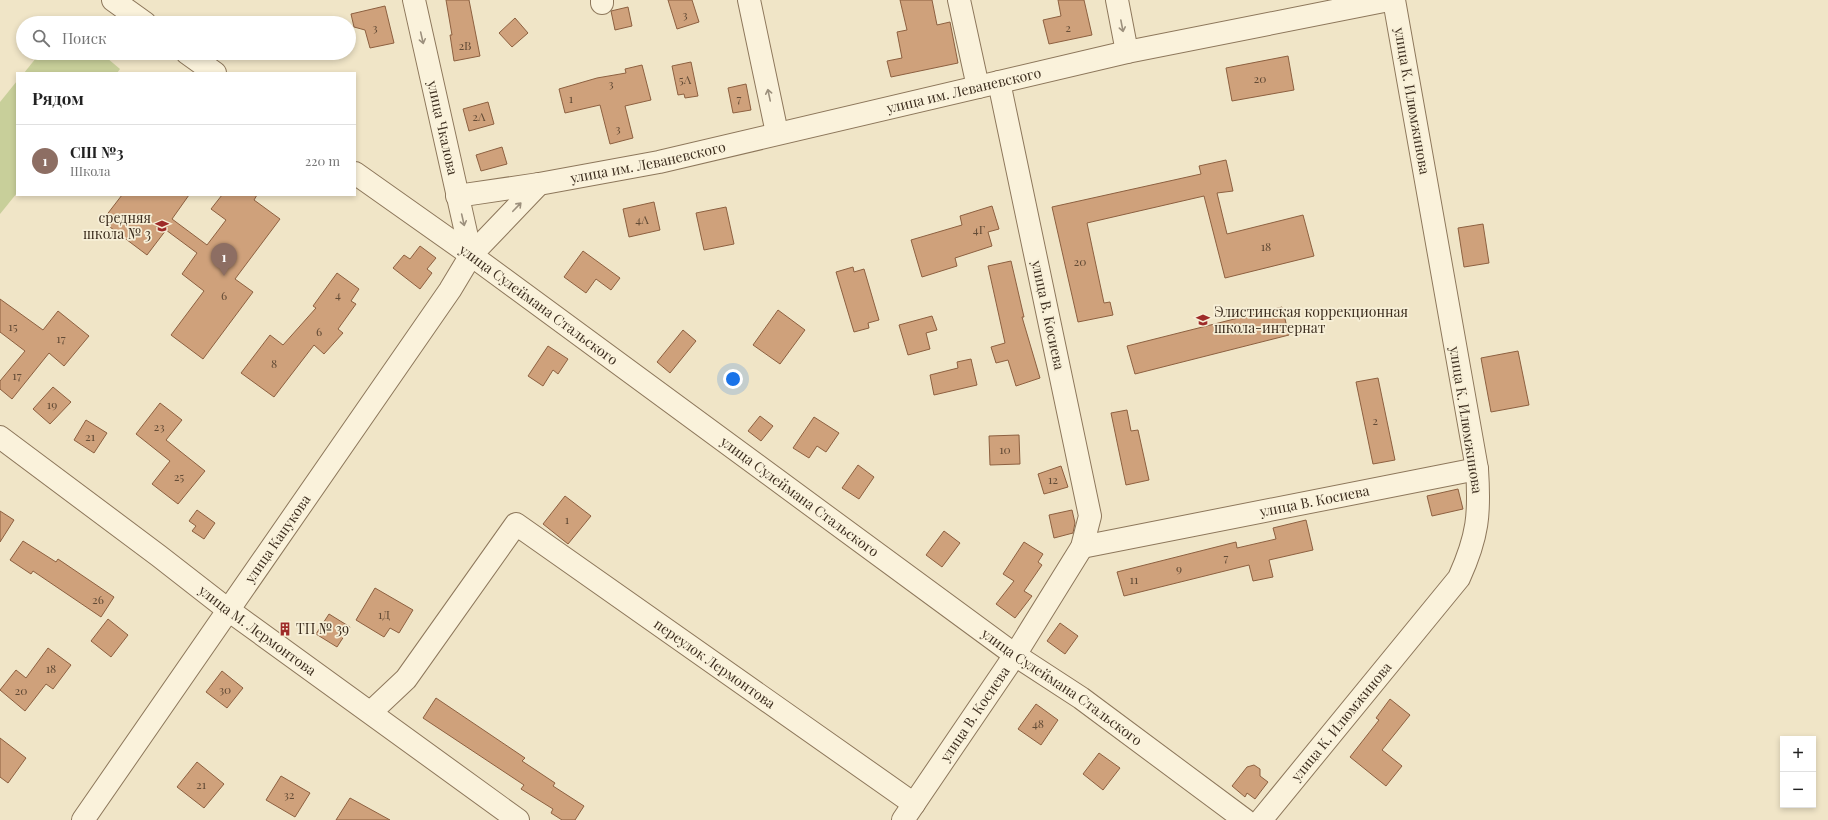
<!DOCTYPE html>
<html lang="ru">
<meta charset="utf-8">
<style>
body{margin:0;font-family:"Playfair Display",serif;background:#f2f2f2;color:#222}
.controls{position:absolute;right:12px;bottom:12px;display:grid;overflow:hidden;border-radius:0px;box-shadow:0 2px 6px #0003}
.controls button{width:36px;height:36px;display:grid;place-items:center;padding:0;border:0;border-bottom:1px solid #e0e0e0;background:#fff;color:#222;font:20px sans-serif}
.you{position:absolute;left:733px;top:379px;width:14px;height:14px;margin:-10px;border:3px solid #fff;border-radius:50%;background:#1a73e8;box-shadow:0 0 0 6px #1a73e833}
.badge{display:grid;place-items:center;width:26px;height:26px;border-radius:50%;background:#9e2b29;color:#fff;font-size:13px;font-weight:700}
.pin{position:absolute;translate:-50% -33px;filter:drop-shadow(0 1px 2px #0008)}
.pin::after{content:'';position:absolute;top:21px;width:14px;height:12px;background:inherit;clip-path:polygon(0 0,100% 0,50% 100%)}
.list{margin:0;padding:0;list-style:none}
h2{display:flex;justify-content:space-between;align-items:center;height:52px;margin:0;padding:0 16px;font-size:17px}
h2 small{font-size:13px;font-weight:400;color:#767676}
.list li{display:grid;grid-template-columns:26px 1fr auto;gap:12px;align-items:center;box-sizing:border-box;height:72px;padding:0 16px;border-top:1px solid #e0e0e0}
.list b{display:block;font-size:15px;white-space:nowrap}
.list p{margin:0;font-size:13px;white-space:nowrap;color:#767676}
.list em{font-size:13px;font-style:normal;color:#767676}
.icon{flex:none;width:22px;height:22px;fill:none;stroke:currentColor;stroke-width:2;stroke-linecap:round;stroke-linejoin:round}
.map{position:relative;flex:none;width:1828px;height:820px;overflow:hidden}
.search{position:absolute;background:#fff;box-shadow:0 2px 6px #0003;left:16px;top:16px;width:340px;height:44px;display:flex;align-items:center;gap:10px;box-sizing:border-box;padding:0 14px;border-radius:22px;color:#767676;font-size:15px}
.panel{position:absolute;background:#fff;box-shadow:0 2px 6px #0003;left:16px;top:72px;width:340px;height:124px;border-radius:0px}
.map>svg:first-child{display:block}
.green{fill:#c8cf9a}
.building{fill:#cfa17b;stroke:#8d6040}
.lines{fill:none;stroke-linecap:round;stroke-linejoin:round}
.minor-casing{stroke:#8d775b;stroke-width:24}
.minor{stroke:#faf2db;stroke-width:22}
.oneway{stroke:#9c907d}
.labels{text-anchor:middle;stroke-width:3.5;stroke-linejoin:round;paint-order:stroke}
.number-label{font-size:12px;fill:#624b36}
.street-label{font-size:14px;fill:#3d2e1f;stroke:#f7efd7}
.poi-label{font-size:14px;fill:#3d2e1f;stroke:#f7efd7;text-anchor:start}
</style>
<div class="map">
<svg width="1828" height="820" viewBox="0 0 1828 820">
<rect width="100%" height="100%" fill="#f0e5c7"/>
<g class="green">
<polygon points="40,53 101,53 120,69 117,73 24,73"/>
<polygon points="17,81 17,193 0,214 0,102"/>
</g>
<g class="building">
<polygon points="446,0 469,0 480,56 454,61 450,35 452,35"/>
<polygon points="668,0 692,0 699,22 677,29"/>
<polygon points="900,0 932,0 937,25 950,22 958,63 891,77 887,61 902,58 897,32 907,30"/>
<polygon points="1058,0 1084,0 1092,35 1049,44 1043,20 1061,16"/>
<polygon points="385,6 394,43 370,48 365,30 354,27 351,14"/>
<polygon points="628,7 632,26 615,30 611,11"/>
<polygon points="515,18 528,33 512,47 499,33"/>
<polygon points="1288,56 1294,90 1232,101 1226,68"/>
<polygon points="691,62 698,96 685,98 684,94 678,95 672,66"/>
<polygon points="642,65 651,100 625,106 633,138 610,144 600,105 565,113 559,89 597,78 626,73 625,69"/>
<polygon points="746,84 751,110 733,113 728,88"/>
<polygon points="488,102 494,124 469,131 463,109"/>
<polygon points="502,147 507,164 481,171 476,155"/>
<polygon points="1226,160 1233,191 1217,193 1227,234 1303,215 1314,256 1225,278 1204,196 1087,223 1104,303 1110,302 1113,315 1078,322 1052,207 1201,174 1199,166"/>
<polygon points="122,195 189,195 172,219 207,245 226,220 211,209 222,195 257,195 254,200 280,219 235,279 253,292 203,359 171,335 204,291 182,274 197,253 166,230 147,255 102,221"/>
<polygon points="654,202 660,230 629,237 623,209"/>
<polygon points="992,206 999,229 988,232 992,246 955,258 957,266 922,277 911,240 962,225 960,216"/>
<polygon points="726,207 734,244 704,250 696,213"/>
<polygon points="1483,224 1489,263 1464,267 1458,228"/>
<polygon points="420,246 436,258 427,269 432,273 420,289 393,268 404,255 410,259"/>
<polygon points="583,251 620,278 611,290 596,279 586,293 564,277"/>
<polygon points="1011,261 1024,317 1022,317 1040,378 1016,386 1008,360 996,363 991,347 1005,343 988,266"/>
<polygon points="853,267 854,272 864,269 879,320 868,323 869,328 854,332 836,272"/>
<polygon points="337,273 359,289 351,301 356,304 338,329 343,333 324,354 314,345 274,397 241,373 270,335 283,345 316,308 313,306"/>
<polygon points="0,299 43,330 58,311 89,336 64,366 49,353 12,399 0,389 0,381 25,351 0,332"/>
<polygon points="1282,307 1289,335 1135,374 1127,346"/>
<polygon points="778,310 805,330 780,364 753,345"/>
<polygon points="932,316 937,330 926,333 930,349 908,355 899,325"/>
<polygon points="683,330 696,341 670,373 657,362"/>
<polygon points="548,346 568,359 558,374 553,370 543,386 528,376"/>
<polygon points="1518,351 1529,405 1491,412 1481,358"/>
<polygon points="971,359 977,385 934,395 930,375 958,368 957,362"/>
<polygon points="1378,378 1395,460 1373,464 1356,382"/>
<polygon points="53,387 71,402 50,424 33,409"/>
<polygon points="160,403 182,420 166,440 205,471 178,504 152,484 170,461 136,434"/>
<polygon points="1127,410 1131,431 1138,430 1149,480 1126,485 1111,413"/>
<polygon points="760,416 773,426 761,441 748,431"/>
<polygon points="814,417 839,433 826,452 817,446 809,458 793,448"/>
<polygon points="86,420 107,433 94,453 74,440"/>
<polygon points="1019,435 1020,464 990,465 989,436"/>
<polygon points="858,465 874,477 859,499 842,488"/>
<polygon points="1061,466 1068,487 1044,494 1038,474"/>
<polygon points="1458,489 1463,509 1432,516 1427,496"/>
<polygon points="565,496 591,516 568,544 543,524"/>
<polygon points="197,510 215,523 204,539 192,531 196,526 189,521"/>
<polygon points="1072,510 1075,523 1073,533 1054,538 1049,515"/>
<polygon points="0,511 14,520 0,542"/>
<polygon points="1306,520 1313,550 1269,560 1273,577 1253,581 1249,565 1124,596 1117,572 1236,542 1237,548 1276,539 1273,528"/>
<polygon points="944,531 960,543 942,567 926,555"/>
<polygon points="23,541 56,562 58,559 114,597 101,617 33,571 31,574 10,560"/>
<polygon points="1024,542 1043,554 1038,562 1042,565 1024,591 1032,596 1015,618 996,604 1014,581 1003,574"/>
<polygon points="375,588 413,610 399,633 390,628 384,637 356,620"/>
<polygon points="329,614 350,627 337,647 316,634"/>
<polygon points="108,619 128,635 111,657 91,641"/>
<polygon points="1060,623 1078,636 1065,654 1047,641"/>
<polygon points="48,648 71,665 53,689 46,684 25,711 0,690 16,670 26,678"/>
<polygon points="222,671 243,688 227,708 206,692"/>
<polygon points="436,698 525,758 522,761 555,783 553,786 584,806 575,820 562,820 551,813 553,809 521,789 524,785 423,718"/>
<polygon points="1390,699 1410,715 1382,750 1402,766 1386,786 1350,757 1379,720 1376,718"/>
<polygon points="1036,704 1058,720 1041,745 1018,729"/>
<polygon points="0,738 26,758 8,783 0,777"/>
<polygon points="1099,753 1120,768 1103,790 1083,774"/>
<polygon points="197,762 224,784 204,808 177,787"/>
<polygon points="1254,765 1260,769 1260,776 1268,782 1255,799 1247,793 1245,797 1232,786 1247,767"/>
<polygon points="281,776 310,793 295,817 266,800"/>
<polygon points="350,798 390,820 336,820"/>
</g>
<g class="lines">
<g class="minor-casing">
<g id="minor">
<polyline points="113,0 145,23"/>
<path id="s1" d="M414,0L471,255"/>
<polyline points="749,0 777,133"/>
<polyline points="959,0 978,87"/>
<polyline points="1117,0 1127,52"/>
<polyline points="602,3 602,0"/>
<polyline points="187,53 215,73"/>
<path id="s2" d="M355,173L471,255L1015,655L1081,698L1245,820"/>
<path id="s3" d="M457,196L539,184L659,162L1127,52L1389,0"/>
<path id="s4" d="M0,437L159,556L227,609L518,820"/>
<path id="s5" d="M1082,547L1477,469"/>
<path id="s6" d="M371,712L406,679L516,524L914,804"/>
<path id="s7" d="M83,820L450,290L471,255L539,184"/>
<path id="s8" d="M903,820L1015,655L1082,547L1090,516L999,82"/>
<path id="s9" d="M1261,820L1459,578C1478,536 1480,514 1477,469L1394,0"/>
</g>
</g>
<use href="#minor" class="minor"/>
</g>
<defs><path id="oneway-shaft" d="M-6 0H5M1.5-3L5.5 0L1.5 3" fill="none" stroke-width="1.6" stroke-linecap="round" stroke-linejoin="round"/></defs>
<g class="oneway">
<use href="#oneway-shaft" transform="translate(1122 26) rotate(79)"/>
<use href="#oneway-shaft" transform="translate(422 38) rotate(77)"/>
<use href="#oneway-shaft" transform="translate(769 95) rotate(-102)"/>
<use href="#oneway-shaft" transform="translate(517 207) rotate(-46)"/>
<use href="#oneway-shaft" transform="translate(463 220) rotate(77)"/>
</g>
<defs>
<g id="school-bare" transform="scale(1.08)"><path d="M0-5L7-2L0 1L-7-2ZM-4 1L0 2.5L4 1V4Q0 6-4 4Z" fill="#9e2b29" stroke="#f7efd7" stroke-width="2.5" paint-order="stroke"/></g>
<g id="building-bare" transform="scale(1.08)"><path d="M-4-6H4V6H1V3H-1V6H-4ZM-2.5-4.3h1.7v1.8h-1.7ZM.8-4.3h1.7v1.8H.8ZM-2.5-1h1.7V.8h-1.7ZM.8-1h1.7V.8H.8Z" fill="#9e2b29" stroke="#f7efd7" stroke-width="2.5" paint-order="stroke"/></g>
</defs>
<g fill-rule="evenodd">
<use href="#school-bare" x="162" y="226"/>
<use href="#school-bare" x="1203" y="320"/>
<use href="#building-bare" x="285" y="629"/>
</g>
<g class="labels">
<g class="number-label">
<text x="685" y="19">3</text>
<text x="375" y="32">3</text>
<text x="1068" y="32">2</text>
<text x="465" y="50">2В</text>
<text x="1260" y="83">20</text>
<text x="685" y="84">5А</text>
<text x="611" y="88">3</text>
<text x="571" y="103">1</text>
<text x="739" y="103">7</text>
<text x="479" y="121">2А</text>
<text x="618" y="133">3</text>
<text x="642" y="224">4А</text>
<text x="979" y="234">4Г</text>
<text x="1266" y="251">18</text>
<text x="1080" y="266">20</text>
<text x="338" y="299">4</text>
<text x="224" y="300">6</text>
<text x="13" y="331">15</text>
<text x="319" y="336">6</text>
<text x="61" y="343">17</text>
<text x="274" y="368">8</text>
<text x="17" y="380">17</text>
<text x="52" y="409">19</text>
<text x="1375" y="425">2</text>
<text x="159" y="431">23</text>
<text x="90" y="441">21</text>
<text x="1005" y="454">10</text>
<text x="179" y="481">25</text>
<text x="1053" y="484">12</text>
<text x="567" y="524">1</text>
<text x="1226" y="562">7</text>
<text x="1179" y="573">9</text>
<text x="1134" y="584">11</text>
<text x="98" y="604">26</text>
<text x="384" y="619">1Д</text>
<text x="51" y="673">18</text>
<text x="225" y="694">30</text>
<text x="21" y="695">20</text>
<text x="1038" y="728">48</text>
<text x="201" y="789">21</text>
<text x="289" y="799">32</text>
</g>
<g class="street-label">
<text dy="5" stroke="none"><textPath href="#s3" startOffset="518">улица им. Леваневского</textPath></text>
<text transform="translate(1412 101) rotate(80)" y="5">улица К. Илюмжинова</text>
<text dy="5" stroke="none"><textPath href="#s1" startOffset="131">улица Чкалова</textPath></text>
<text dy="5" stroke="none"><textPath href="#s3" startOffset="194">улица им. Леваневского</textPath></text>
<text dy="5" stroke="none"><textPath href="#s2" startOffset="226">улица Сулеймана Стальского</textPath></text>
<text transform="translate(1048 315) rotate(78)" y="5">улица В. Косиева</text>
<text transform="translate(1466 420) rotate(81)" y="5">улица К. Илюмжинова</text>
<text dy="5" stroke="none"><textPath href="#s2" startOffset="550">улица Сулеймана Стальского</textPath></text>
<text dy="5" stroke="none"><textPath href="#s5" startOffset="237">улица В. Косиева</textPath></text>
<text dy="5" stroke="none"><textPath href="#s7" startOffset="342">улица Канукова</textPath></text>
<text dy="5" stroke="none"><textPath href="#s4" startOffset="322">улица М. Лермонтова</textPath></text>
<text dy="5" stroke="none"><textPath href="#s6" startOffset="481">переулок Лермонтова</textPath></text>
<text dy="5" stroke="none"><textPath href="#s2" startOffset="874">улица Сулеймана Стальского</textPath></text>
<text dy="5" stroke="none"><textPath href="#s8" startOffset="128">улица В. Косиева</textPath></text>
<text dy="5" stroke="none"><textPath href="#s9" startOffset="127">улица К. Илюмжинова</textPath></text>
</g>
<g class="poi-label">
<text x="151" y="223" text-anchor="end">средняя<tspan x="151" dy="16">школа № 3</tspan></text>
<text x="1214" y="317">Элистинская коррекционная<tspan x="1214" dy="16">школа-интернат</tspan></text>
<text x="296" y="634">ТП № 39</text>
</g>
</g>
</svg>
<div class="controls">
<button>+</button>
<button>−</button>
</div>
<div class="you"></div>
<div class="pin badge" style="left:224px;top:276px;background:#8d6e63">1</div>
<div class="search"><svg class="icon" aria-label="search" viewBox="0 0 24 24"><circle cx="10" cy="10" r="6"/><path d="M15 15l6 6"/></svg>Поиск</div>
<section class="panel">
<h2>Рядом<small></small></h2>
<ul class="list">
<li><span class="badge" style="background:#8d6e63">1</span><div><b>СШ №3</b><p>Школа</p></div><em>220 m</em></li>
</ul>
</section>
</div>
